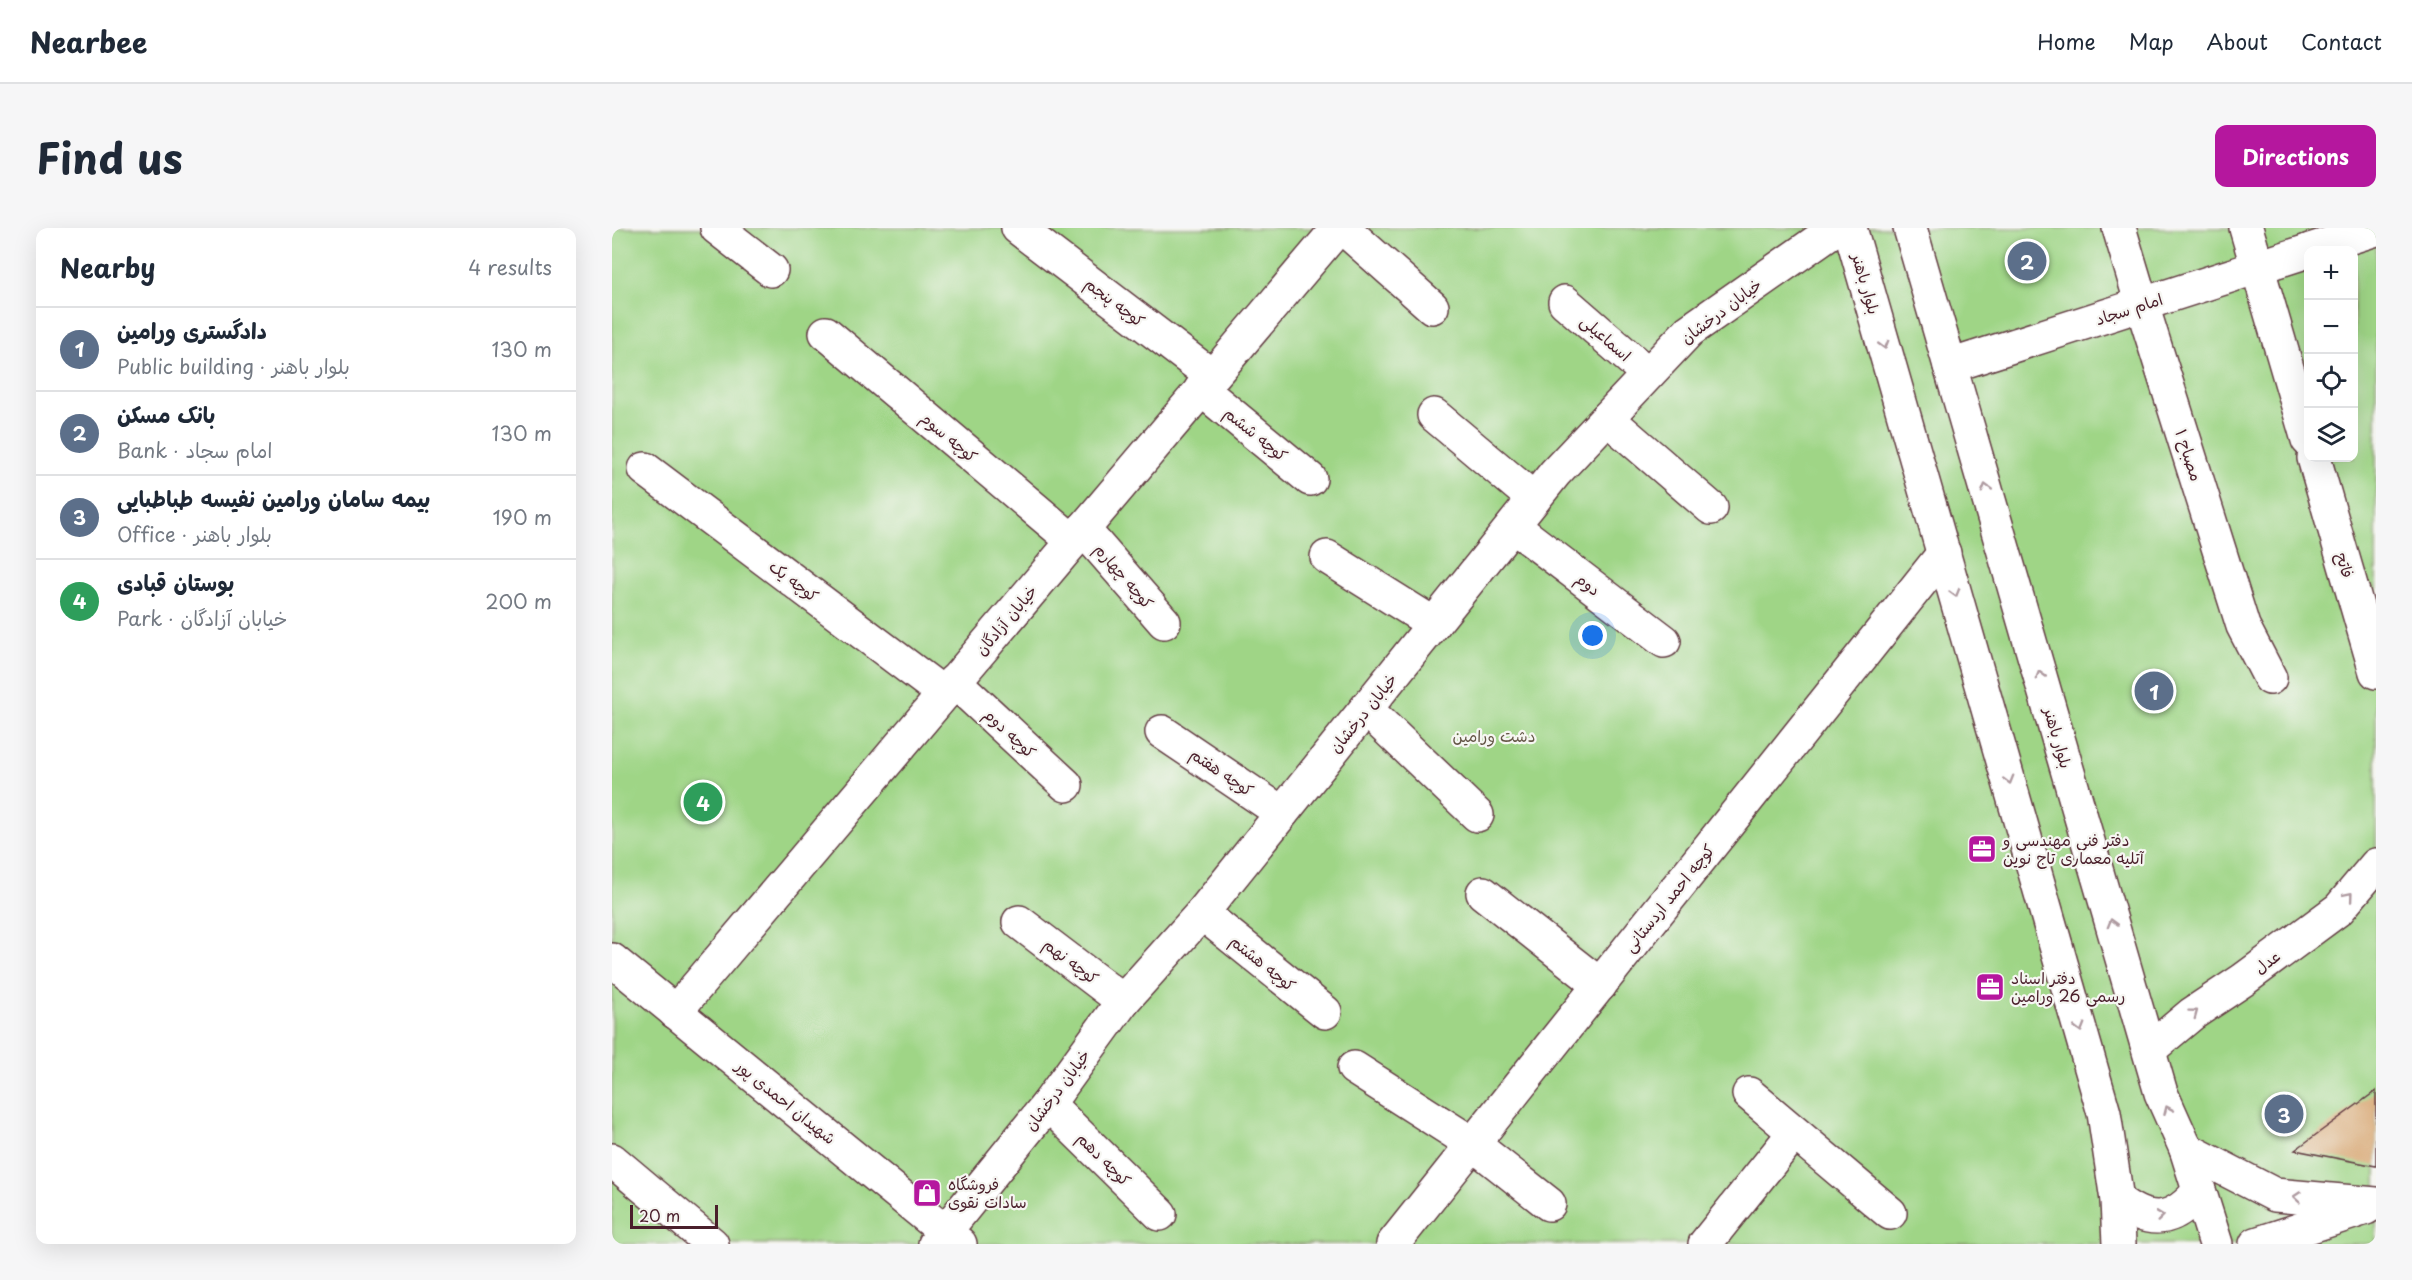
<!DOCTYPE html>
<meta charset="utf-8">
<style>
body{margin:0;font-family:"Playpen Sans","Playpen Sans Arabic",sans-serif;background:#f6f6f7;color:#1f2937}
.controls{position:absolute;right:18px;top:18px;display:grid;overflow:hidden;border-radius:12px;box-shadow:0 6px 24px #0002}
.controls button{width:54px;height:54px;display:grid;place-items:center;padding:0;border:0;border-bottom:2px solid #e0e1e3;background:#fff;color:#1f2937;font:30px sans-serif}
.scale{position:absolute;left:18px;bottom:15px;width:88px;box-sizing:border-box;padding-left:6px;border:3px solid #4a1f2b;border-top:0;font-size:16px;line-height:21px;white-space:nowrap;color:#4a1f2b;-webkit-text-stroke:4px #f6f6f2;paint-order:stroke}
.you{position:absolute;left:981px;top:408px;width:21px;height:21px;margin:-15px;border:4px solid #fff;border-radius:50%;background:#1a73e8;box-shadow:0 0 0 9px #1a73e833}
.badge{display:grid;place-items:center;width:39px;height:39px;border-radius:50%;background:#b5179e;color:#fff;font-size:20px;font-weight:700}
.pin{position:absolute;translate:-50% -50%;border:3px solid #fff;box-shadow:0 2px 6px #0006}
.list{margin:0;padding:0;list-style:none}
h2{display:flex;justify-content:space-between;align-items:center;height:78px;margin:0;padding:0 24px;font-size:26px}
h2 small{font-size:20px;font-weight:400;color:#747a83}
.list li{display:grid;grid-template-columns:39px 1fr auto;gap:18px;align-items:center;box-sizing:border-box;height:84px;padding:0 24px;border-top:2px solid #e0e1e3}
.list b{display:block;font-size:22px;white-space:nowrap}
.list p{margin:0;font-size:20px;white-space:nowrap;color:#747a83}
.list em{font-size:20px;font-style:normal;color:#747a83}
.icon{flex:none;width:33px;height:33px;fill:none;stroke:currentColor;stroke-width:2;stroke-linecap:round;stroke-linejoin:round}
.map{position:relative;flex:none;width:1764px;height:1016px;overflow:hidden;border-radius:12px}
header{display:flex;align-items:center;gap:36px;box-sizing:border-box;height:84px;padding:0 30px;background:#fff;border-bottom:2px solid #e0e1e3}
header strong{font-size:28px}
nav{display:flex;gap:33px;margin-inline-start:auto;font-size:21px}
.intro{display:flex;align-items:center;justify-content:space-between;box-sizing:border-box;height:144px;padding:0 36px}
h1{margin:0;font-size:42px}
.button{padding:15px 27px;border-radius:12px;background:#b5179e;color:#fff;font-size:21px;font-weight:700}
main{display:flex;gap:36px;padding:0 36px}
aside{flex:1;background:#fff;border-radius:12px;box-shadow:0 6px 24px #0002}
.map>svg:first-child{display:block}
.green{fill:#9fd586;stroke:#747a58;stroke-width:1.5;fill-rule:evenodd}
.building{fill:#d7a56f}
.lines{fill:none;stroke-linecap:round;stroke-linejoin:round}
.minor-casing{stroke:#633c43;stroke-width:36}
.major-casing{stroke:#633c43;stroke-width:36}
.minor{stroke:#fff;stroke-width:33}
.major{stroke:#fff;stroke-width:33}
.oneway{stroke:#ae9aa0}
.labels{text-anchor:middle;stroke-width:4.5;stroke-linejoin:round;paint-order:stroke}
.street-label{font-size:16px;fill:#4a1f2b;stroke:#f6f6f2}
.park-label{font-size:16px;fill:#645646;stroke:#f6f6f2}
.poi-label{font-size:16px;fill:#4a1f2b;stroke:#f6f6f2;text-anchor:start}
</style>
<header>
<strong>Nearbee</strong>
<nav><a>Home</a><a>Map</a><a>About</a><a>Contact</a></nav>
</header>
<div class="intro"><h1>Find us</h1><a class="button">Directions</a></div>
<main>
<aside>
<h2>Nearby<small>4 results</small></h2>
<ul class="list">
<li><span class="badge" style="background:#5c6f8a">1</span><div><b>دادگستری ورامین</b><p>Public building · بلوار باهنر</p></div><em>130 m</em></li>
<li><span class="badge" style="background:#5c6f8a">2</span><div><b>بانک مسکن</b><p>Bank · امام سجاد</p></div><em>130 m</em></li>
<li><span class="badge" style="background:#5c6f8a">3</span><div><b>بیمه سامان ورامین نفیسه طباطبایی</b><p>Office · بلوار باهنر</p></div><em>190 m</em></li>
<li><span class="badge" style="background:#2e9e5b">4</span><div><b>بوستان قبادی</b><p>Park · خیابان آزادگان</p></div><em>200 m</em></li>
</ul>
</aside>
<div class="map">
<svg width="1764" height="1016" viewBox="0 0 1764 1016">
<rect width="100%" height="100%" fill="#f6f6f2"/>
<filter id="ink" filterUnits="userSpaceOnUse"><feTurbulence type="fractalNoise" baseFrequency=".0167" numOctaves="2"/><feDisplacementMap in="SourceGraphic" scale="12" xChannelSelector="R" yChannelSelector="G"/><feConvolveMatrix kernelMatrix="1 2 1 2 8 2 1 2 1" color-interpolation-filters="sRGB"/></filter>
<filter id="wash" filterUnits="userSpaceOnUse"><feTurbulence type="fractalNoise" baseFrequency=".008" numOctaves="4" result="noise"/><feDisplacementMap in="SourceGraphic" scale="24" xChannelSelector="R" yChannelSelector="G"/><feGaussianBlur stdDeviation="1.35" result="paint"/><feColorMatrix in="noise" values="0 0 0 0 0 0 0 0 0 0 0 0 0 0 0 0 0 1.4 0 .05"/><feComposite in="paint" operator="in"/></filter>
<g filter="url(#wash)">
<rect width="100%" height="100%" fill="#f2e2c9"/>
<path class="green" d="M0,0H1764V1016H0ZM1696,22H1742V230H1696Z"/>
<g id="blocks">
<polygon class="building" points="1764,863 1764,938 1683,922"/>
</g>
</g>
<g filter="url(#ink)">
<use href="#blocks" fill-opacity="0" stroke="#633c43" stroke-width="1.5"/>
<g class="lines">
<g class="minor-casing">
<g id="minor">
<polyline points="105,0 159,42"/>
<polyline points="406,0 600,148"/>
<polyline points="731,0 820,79"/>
<polyline points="1507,0 1530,77 1631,398 1658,450"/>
<polyline points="1634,0 1696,212"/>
<polyline points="1698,22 1764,1"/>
<polyline points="953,74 1036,146"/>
<polyline points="214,105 461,313"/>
<polyline points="1338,138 1696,23"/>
<polyline points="589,161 698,251"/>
<polyline points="822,187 922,271"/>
<polyline points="995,190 1099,280"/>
<polyline points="1702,230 1764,444"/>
<polyline points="33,241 332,466"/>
<polyline points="901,298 1052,413"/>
<polyline points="471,301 552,394"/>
<polyline points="715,329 822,396"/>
<polyline points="342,453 454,557"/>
<polyline points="754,481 865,587"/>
<polyline points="550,504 670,585"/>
<polyline points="871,665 988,757"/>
<polyline points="590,685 713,784"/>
<polyline points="407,694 511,773"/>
<polyline points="0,732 348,1016"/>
<polyline points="63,784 726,0"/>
<polyline points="1537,822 1580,786 1631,752 1727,681 1764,637"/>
<polyline points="742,840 861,916 937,976"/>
<polyline points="1137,866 1278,985"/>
<polyline points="436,876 548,986"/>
<polyline points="0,932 100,1016"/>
<polyline points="323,1016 436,876 511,773 590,685 943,245 1077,103 1224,0"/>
<polyline points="781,1016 1332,325"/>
<polyline points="1093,1016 1182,905"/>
</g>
</g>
<g class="major-casing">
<g id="major">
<polyline points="1238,0 1492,885 1505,972 1507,1016"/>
<polyline points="1298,0 1549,865 1574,921 1604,1016"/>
<polyline points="1574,921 1663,967 1764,976"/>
<path d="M1505,972C1537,997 1561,995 1587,963"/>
<polyline points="1644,1016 1754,980"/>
</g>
</g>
<use href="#minor" class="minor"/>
<use href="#major" class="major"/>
</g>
<defs><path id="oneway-chevron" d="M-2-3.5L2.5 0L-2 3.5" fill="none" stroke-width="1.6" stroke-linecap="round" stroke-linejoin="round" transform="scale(1.5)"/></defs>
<g class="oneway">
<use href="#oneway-chevron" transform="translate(1272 117) rotate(74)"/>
<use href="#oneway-chevron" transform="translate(1374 260) rotate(-106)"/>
<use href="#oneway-chevron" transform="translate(1343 365) rotate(74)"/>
<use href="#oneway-chevron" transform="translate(1428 447) rotate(-106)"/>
<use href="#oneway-chevron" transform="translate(1397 552) rotate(74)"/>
<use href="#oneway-chevron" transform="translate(1737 668) rotate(-50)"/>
<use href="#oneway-chevron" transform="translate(1500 695) rotate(-106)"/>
<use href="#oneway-chevron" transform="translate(1582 785) rotate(-37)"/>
<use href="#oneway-chevron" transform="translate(1468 800) rotate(74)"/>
<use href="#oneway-chevron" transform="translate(1556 882) rotate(-114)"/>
<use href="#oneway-chevron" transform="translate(1685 969) rotate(-175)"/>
<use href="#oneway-chevron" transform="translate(1548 988) rotate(-7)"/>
</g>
</g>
<defs>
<g id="office-square" transform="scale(1.5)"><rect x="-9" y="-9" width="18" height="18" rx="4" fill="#b5179e" stroke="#f6f6f2"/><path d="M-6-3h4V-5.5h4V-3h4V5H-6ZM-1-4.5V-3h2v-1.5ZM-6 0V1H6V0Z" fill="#fff"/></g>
<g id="shop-square" transform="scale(1.5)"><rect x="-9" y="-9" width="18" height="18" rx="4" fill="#b5179e" stroke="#f6f6f2"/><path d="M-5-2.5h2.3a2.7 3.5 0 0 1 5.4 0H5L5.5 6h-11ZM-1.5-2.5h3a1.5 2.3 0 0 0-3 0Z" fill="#fff"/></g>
</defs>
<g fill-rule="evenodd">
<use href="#office-square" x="1370" y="621"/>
<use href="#office-square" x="1378" y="759"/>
<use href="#shop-square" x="315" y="965"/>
</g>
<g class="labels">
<g class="street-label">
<text transform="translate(1254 56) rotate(74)" y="6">بلوار باهنر</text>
<text transform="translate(503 74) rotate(37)" y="6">کوچه پنجم</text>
<text transform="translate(1517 81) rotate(-18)" y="6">امام سجاد</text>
<text transform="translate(1109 83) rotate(-37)" y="6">خیابان درخشان</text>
<text transform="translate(994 110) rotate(41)" y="6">اسماعیلی</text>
<text transform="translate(644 206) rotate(39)" y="6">کوچه ششم</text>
<text transform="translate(337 209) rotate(40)" y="6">کوچه سوم</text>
<text transform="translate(1577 227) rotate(72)" y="6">مصباح ۱</text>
<text transform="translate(1733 337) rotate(74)" y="6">فاتح</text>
<text transform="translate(512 348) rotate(49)" y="6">کوچه چهارم</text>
<text transform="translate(182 353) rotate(37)" y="6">کوچه یک</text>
<text transform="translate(976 356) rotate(37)" y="6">دوم</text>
<text transform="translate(394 392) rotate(-50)" y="6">خیابان آزادگان</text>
<text transform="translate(751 485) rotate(-51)" y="6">خیابان درخشان</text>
<text transform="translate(398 505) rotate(43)" y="6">کوچه دوم</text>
<text transform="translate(1446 510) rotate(74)" y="6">بلوار باهنر</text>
<text transform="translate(610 544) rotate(34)" y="6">کوچه هفتم</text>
<text transform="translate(1057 670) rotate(-51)" y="6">کوچه احمد اردستانی</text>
<text transform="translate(459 733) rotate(37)" y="6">کوچه نهم</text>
<text transform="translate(1655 734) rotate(-37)" y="6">عدل</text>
<text transform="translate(651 735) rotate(39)" y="6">کوچه هشتم</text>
<text transform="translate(445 862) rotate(-53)" y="6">خیابان درخشان</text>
<text transform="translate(174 874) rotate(39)" y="6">شهیدان احمدی پور</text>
<text transform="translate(492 931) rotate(45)" y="6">کوچه دهم</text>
</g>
<g class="park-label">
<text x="882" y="514">دشت ورامین</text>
</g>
<g class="poi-label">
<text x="1391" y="618">دفتر فنی مهندسی و<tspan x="1391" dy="18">آتلیه معماری تاج نوین</tspan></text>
<text x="1399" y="756">دفتر اسناد<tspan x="1399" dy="18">رسمی 26 ورامین</tspan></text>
<text x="336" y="962">فروشگاه<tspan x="336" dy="18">سادات نقوی</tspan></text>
</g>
</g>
</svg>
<div class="controls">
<button>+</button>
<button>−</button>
<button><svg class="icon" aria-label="locate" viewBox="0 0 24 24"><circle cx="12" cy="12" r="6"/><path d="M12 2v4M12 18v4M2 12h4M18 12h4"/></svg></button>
<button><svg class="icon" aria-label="layers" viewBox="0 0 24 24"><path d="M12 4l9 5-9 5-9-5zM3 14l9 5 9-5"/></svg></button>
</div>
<div class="scale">20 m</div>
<div class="you"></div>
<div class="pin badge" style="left:1542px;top:463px;background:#5c6f8a">1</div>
<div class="pin badge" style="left:1415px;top:33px;background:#5c6f8a">2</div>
<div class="pin badge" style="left:1672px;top:886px;background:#5c6f8a">3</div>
<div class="pin badge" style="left:91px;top:574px;background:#2e9e5b">4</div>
</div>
</main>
